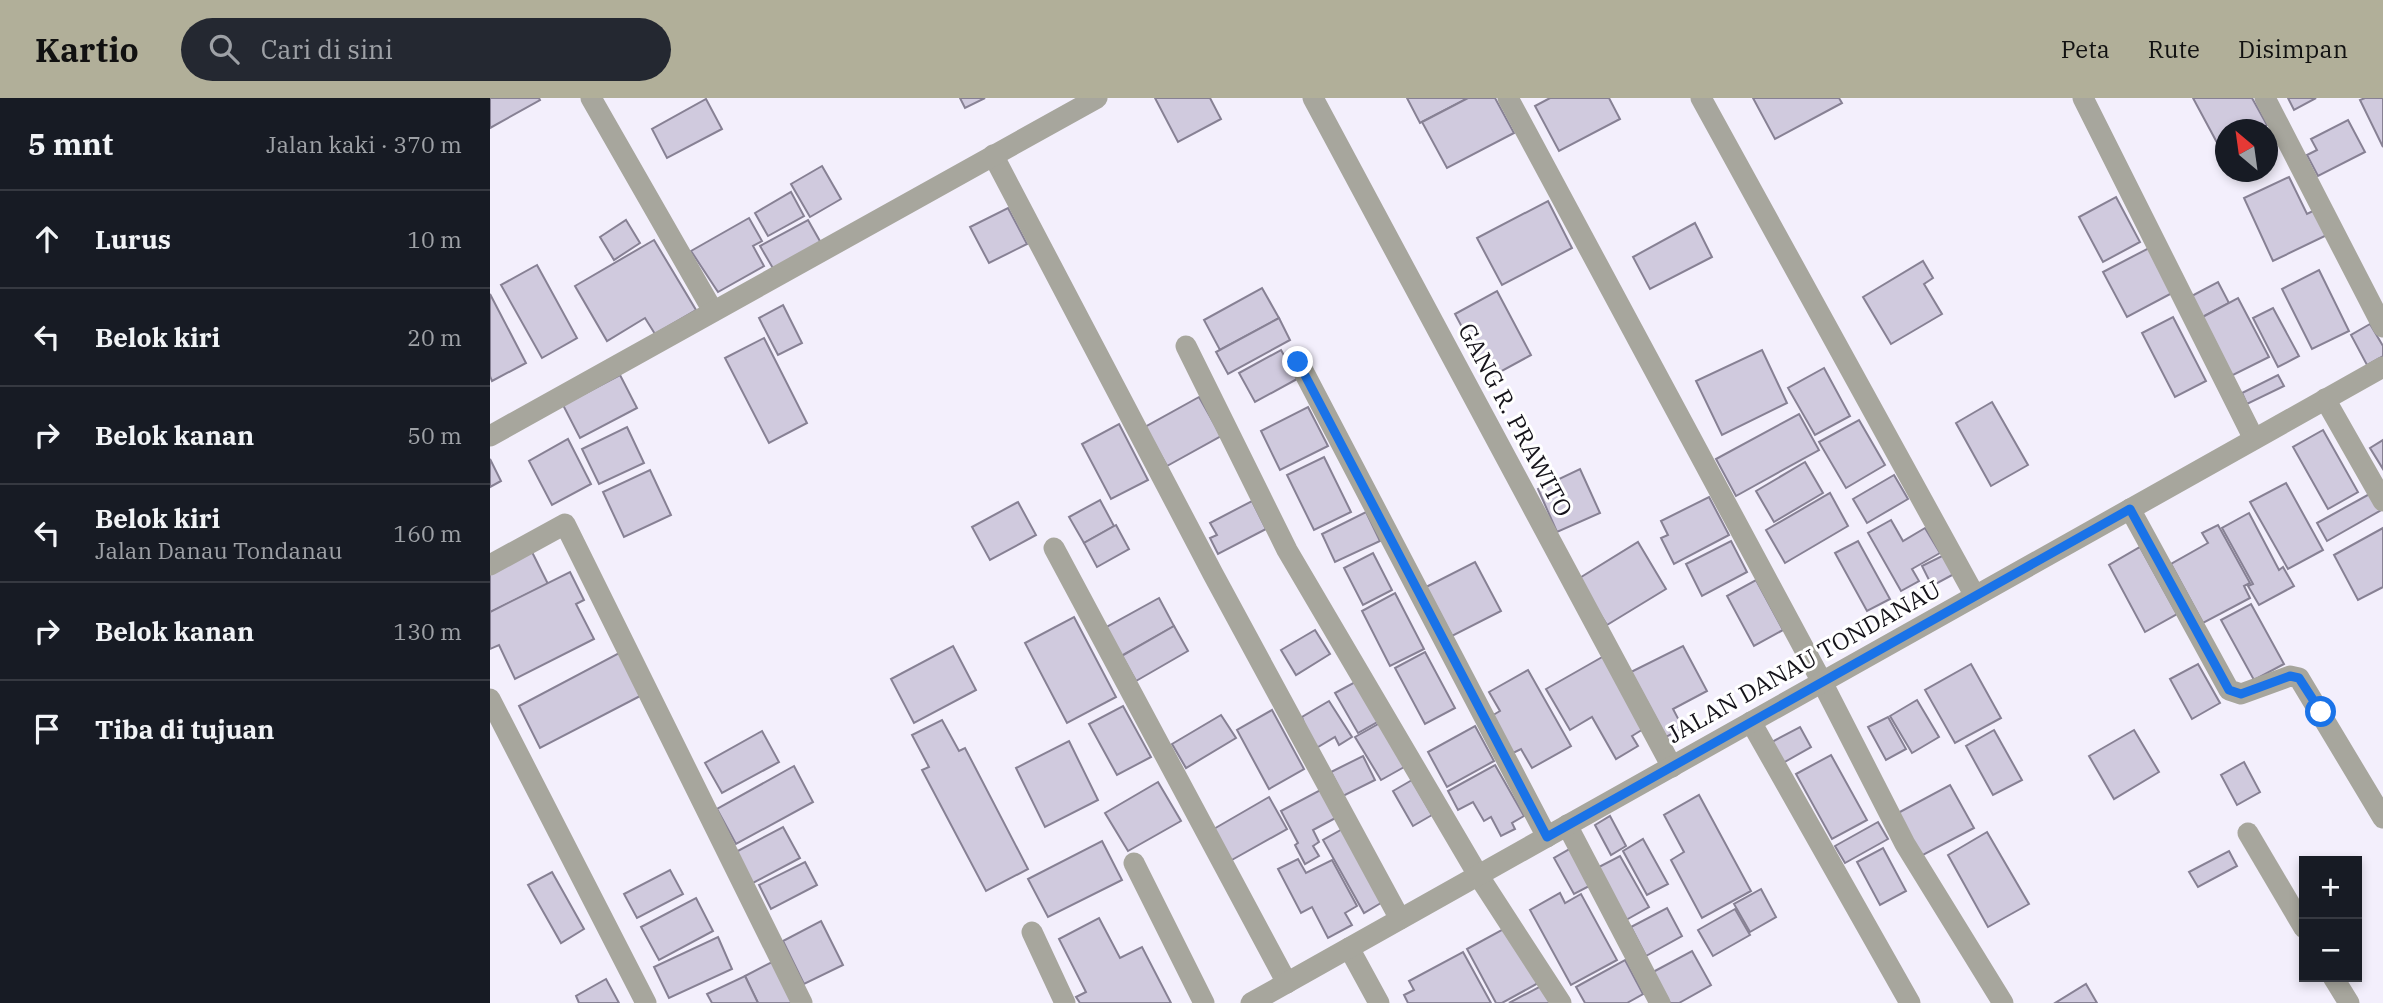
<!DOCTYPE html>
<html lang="id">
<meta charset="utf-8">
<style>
body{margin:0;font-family:"IBM Plex Serif",serif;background:#242831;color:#f1f3f6}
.controls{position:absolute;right:21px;bottom:21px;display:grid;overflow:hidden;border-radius:0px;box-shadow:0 4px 10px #0003}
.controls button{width:63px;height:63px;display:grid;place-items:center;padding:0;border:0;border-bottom:2px solid #363941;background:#171b24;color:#f1f3f6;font:35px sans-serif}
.compass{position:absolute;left:1725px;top:21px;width:63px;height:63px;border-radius:50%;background:#171b24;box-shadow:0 4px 10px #0003;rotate:331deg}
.stop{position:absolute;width:21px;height:21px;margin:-16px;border:5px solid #1a73e8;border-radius:50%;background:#fff}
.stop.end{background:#1a73e8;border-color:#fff;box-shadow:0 2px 7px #0008}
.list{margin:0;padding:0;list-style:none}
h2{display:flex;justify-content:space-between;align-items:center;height:91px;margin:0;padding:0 28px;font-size:30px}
h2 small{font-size:23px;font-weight:400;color:#9ea1a6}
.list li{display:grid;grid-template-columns:46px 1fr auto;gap:21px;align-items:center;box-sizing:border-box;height:98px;padding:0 28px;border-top:2px solid #363941}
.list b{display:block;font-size:26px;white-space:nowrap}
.list p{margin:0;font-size:23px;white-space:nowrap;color:#9ea1a6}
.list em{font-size:23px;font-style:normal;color:#9ea1a6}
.icon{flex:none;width:38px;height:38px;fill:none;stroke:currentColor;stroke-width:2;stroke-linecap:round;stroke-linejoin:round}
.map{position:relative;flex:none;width:1893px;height:905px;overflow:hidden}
header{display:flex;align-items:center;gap:42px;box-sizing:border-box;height:98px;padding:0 35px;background:#b1af99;color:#111}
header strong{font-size:33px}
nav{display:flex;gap:38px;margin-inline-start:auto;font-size:24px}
.search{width:490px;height:63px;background:#242831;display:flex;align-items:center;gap:18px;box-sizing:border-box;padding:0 24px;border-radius:38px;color:#9ea1a6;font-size:26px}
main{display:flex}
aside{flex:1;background:#171b24}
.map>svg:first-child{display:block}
.building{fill:#d0cade;stroke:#878194;stroke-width:2}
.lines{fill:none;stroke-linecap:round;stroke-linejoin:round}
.minor{stroke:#a7a69d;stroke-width:21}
.route{stroke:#1a73e8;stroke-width:9}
.labels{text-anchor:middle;stroke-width:6;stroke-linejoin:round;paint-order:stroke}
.street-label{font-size:24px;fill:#15131a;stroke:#fff}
</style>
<header>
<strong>Kartio</strong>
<div class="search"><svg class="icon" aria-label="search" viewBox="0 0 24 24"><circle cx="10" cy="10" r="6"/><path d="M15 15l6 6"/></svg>Cari di sini</div>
<nav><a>Peta</a><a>Rute</a><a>Disimpan</a></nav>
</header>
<main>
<aside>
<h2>5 mnt<small>Jalan kaki · 370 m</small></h2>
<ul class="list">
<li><svg class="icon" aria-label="ahead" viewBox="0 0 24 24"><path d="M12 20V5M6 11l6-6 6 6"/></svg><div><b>Lurus</b></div><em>10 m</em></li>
<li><svg class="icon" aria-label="left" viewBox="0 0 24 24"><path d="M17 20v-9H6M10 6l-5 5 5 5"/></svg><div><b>Belok kiri</b></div><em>20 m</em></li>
<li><svg class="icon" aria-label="right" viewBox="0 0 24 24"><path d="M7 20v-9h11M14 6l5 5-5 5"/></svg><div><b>Belok kanan</b></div><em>50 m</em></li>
<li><svg class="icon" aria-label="left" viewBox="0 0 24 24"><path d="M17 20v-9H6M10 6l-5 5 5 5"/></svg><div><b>Belok kiri</b><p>Jalan Danau Tondanau</p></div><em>160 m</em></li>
<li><svg class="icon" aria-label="right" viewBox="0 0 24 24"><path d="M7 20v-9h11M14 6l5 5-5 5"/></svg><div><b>Belok kanan</b></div><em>130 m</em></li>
<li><svg class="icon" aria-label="arrive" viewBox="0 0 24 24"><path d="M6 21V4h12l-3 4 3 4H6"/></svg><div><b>Tiba di tujuan</b></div></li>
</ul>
</aside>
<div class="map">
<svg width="1893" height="905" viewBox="0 0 1893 905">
<rect width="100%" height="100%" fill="#f3effc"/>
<g class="building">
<polygon points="0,0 49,0 50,2 0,30"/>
<polygon points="470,0 495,0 475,10"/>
<polygon points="665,0 720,0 731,21 688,44"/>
<polygon points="917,0 978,0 930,25"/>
<polygon points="978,0 1005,0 1024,35 957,70 932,24"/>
<polygon points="1060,0 1119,0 1130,21 1069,53 1045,8"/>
<polygon points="1263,0 1349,0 1352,5 1285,41"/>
<polygon points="1703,0 1762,0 1777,27 1769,32 1736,32 1736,49 1731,52"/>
<polygon points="1798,0 1826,0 1804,12"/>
<polygon points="1875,0 1893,0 1893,49 1870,2"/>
<polygon points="216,1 232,31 177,60 162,31"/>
<polygon points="1858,22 1875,54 1828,78 1817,57 1827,52 1821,41"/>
<polygon points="332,68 351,101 320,119 301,86"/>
<polygon points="1799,79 1817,116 1827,111 1839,136 1783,163 1754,100"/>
<polygon points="301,94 314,118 278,138 265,115"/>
<polygon points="1626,99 1650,144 1613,164 1589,119"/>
<polygon points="1058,103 1082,150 1012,187 987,140"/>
<polygon points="518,110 537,146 499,165 480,129"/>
<polygon points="259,120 272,143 263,148 274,168 228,194 201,153"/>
<polygon points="136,122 150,145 124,162 110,139"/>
<polygon points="318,122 331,145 284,172 270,148"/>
<polygon points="1205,125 1222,159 1160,191 1143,159"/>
<polygon points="164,142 206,212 165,236 155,220 117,243 85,188"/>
<polygon points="1659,150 1684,194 1637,219 1613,174"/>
<polygon points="1433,163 1443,180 1434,186 1452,216 1401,246 1373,199"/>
<polygon points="47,167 87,240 52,260 11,187"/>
<polygon points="1829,172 1859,233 1822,251 1792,191"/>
<polygon points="1728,184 1739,205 1707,222 1696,201"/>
<polygon points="772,190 789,220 730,252 714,222"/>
<polygon points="1007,193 1041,257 999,280 965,216"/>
<polygon points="0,196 36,265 2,283 0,278"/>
<polygon points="1748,200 1779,259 1737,280 1707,222"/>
<polygon points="293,207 312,245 288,257 269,220"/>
<polygon points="1783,210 1809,258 1788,269 1763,220"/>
<polygon points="1683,219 1716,283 1685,299 1652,235"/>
<polygon points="789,220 800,242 738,276 726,254"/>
<polygon points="1880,226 1893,248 1893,258 1877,267 1861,237"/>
<polygon points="274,240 317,325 279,345 235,260"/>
<polygon points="791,252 807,281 765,304 749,275"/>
<polygon points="1272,252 1297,305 1232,337 1206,283"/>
<polygon points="1334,270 1360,318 1325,337 1298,290"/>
<polygon points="130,277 147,310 90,340 73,307"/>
<polygon points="1788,277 1794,288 1757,306 1752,295"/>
<polygon points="709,299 731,338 677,368 655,329"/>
<polygon points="1502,304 1538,367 1501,388 1466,325"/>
<polygon points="818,309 838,348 790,372 771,333"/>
<polygon points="1309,316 1329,352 1246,398 1226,361"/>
<polygon points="1369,322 1395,367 1356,390 1329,344"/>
<polygon points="629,326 658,382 621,401 592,346"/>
<polygon points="137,329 154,365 109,386 92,351"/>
<polygon points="1833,332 1868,394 1838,411 1803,349"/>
<polygon points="78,341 101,386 62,407 39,363"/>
<polygon points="1893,342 1893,371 1880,350"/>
<polygon points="834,359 861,414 824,432 797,377"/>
<polygon points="0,361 11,383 0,389"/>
<polygon points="1315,364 1333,395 1284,424 1266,393"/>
<polygon points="1090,371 1110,415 1067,434 1048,391"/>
<polygon points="160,372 181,417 134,439 113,394"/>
<polygon points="1404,377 1418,401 1377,425 1363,401"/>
<polygon points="1796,385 1833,452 1798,471 1760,404"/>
<polygon points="1885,393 1893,411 1837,443 1827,425"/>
<polygon points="1340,395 1358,428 1295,465 1276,432"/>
<polygon points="1219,399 1239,437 1184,466 1171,440 1178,437 1171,423"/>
<polygon points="610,402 624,428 594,445 579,419"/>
<polygon points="762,403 776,431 728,456 720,440 727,437 720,425"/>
<polygon points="528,404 546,437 500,462 482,429"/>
<polygon points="876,414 890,443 845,464 832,436"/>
<polygon points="1759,415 1789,472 1793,469 1804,488 1769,507 1758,488 1763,486 1732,430"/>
<polygon points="1401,422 1413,443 1435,430 1450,455 1422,471 1429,483 1411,493 1378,435"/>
<polygon points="626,427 639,451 607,469 594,445"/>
<polygon points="1728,427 1760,485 1754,488 1760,500 1713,525 1681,466 1718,445 1712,435"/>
<polygon points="1893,430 1893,489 1868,502 1844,457"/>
<polygon points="1241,443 1257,474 1212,498 1196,466"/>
<polygon points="1368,443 1400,501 1377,513 1345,455"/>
<polygon points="1148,444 1176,491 1117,527 1088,481"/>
<polygon points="1650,449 1687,516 1655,534 1619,467"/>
<polygon points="42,454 58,486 0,514 0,475"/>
<polygon points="883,455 902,492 873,507 854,470"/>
<polygon points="1454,457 1464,476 1442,488 1432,468"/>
<polygon points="985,464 1011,513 962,538 936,489"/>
<polygon points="80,474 94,502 86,506 104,541 25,581 9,547 0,551 0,514"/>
<polygon points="1266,482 1293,532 1264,548 1237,498"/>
<polygon points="905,495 934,551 900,568 872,513"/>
<polygon points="669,500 684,528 629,559 613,531"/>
<polygon points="1761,506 1794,566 1764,582 1731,522"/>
<polygon points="584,519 626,599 577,625 535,545"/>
<polygon points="684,528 698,553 646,583 632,558"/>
<polygon points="825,532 840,556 806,577 791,552"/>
<polygon points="463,548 486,592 424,625 401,581"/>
<polygon points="1193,548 1217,593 1183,611 1193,630 1176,639 1141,574"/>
<polygon points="131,554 154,596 50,650 29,608"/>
<polygon points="935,554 965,610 935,626 905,570"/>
<polygon points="1114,558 1155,630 1142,638 1148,648 1126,661 1102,619 1080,632 1056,591"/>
<polygon points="1481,566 1511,620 1465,645 1435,592"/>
<polygon points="1708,566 1730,605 1702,621 1680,581"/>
<polygon points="1038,572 1081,648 1042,670 1031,651 1019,657 998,620 1010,613 999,594"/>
<polygon points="867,583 889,623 868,635 845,595"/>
<polygon points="1427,602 1449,639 1422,655 1400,618"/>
<polygon points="839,603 862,639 849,647 845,639 823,652 812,619"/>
<polygon points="633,608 661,659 627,677 599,626"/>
<polygon points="782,612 814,671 779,691 747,632"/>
<polygon points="731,617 746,640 696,670 682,646"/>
<polygon points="1398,619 1416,651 1396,662 1378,629"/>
<polygon points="452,622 469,653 475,650 538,771 496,793 432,672 439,669 422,637"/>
<polygon points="890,625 916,668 891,682 865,639"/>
<polygon points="985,628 1004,663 957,689 938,654"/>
<polygon points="1310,629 1321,649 1291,666 1280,645"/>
<polygon points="1504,632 1532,682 1503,697 1476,648"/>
<polygon points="1644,632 1669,674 1624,701 1599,658"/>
<polygon points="272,633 289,664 232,695 215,665"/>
<polygon points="579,643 608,702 555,729 526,670"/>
<polygon points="1341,657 1377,722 1342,741 1306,676"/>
<polygon points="873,658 885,682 853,698 841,674"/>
<polygon points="1754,664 1770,694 1747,707 1731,677"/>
<polygon points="1005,667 1034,718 1022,725 1025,731 1011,738 1001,719 994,723 983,704 968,712 958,693"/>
<polygon points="304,668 323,704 246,746 227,711"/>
<polygon points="922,682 942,717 923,728 903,693"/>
<polygon points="668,684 691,723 638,753 615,715"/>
<polygon points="1460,687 1484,730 1431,758 1408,715"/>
<polygon points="836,689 851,717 823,732 829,744 823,748 829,758 815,766 805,747 808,745 791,713"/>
<polygon points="1209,697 1261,793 1212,820 1181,762 1194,754 1174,717"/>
<polygon points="779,699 797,731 740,763 722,732"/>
<polygon points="1120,718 1136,748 1121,757 1105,727"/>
<polygon points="1388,724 1398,741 1355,765 1345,748"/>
<polygon points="293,729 310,760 261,786 244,755"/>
<polygon points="856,729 896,802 874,815 833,742"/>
<polygon points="1497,734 1539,806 1498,829 1458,757"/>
<polygon points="1153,741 1178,786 1157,797 1133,753"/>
<polygon points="612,743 632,782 558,819 538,781"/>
<polygon points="1085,748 1105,785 1084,796 1064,760"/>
<polygon points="1393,750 1416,793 1390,807 1367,764"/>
<polygon points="1739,753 1747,768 1708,789 1699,774"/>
<polygon points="1130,758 1159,809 1136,822 1107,770"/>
<polygon points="808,761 816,775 842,762 867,808 855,815 862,827 838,840 822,809 811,815 788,771"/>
<polygon points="315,764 327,787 281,811 269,787"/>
<polygon points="180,772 193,796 147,820 134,796"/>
<polygon points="62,774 94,831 71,845 38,787"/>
<polygon points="1271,791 1286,819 1260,834 1244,806"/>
<polygon points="1070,795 1075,805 1091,796 1127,862 1081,887 1040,812"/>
<polygon points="206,800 223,833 169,862 151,829"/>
<polygon points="1177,810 1192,838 1156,858 1141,829"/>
<polygon points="1245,811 1260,837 1223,858 1208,832"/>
<polygon points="609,820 630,860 652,849 681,905 590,905 586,899 596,894 569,841"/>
<polygon points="331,823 353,867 314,886 293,843"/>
<polygon points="1019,828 1050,884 1012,905 1006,905 977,851"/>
<polygon points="228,839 242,871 179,900 164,869"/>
<polygon points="1202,853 1221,887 1189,905 1180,905 1163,874"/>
<polygon points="973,854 1001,905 918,905 914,897 924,892 919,883"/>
<polygon points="286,862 307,905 268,905 255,878"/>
<polygon points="1135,862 1153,896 1137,905 1095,905 1086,889"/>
<polygon points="255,878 268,905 222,905 217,896"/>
<polygon points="116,881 129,905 89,905 86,898"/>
<polygon points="1596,886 1607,905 1565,905"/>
<polygon points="1051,888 1060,905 1019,905"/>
</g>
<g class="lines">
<g class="minor">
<polyline points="101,0 223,213"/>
<polyline points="823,0 1182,669"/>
<polyline points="1018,0 1332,584 1415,746 1513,905"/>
<polyline points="1211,0 1485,498"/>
<polyline points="1593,0 1764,341"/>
<polyline points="1775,0 1893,229"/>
<polyline points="503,57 723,476 910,821"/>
<polyline points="696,248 797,452 988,777 1071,905"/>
<polyline points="808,263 1057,739"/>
<polyline points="1835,301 1893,403"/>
<polyline points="0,338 607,0"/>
<polyline points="1640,411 1739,592 1751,596 1800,578 1809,580 1893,720"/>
<polyline points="564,450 797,885"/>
<polyline points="0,467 75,426 312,905"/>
<polyline points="0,601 156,905"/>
<polyline points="1261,624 1420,905"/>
<polyline points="1077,727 1170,905"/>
<polyline points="1758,735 1814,830"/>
<polyline points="644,765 714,905"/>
<polyline points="542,834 575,905"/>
<polyline points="859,850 889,905"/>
<polyline points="1843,879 1859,905"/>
<polyline points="761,905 1893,269"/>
</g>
</g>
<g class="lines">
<polyline class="route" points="808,264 1057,739 1640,411 1739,592 1751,596 1800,578 1809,580 1831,614"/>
</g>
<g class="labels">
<g class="street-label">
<text transform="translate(1025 322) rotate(62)" y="8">GANG R. PRAWITO</text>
<text transform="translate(1314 564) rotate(-29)" y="8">JALAN DANAU TONDANAU</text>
</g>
</g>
</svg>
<div class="controls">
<button>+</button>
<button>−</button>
</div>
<svg class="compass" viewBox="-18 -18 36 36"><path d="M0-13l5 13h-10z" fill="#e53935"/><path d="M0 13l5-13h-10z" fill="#9ea1a6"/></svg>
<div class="stop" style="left:1831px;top:614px"></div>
<div class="stop end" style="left:808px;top:264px"></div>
</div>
</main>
